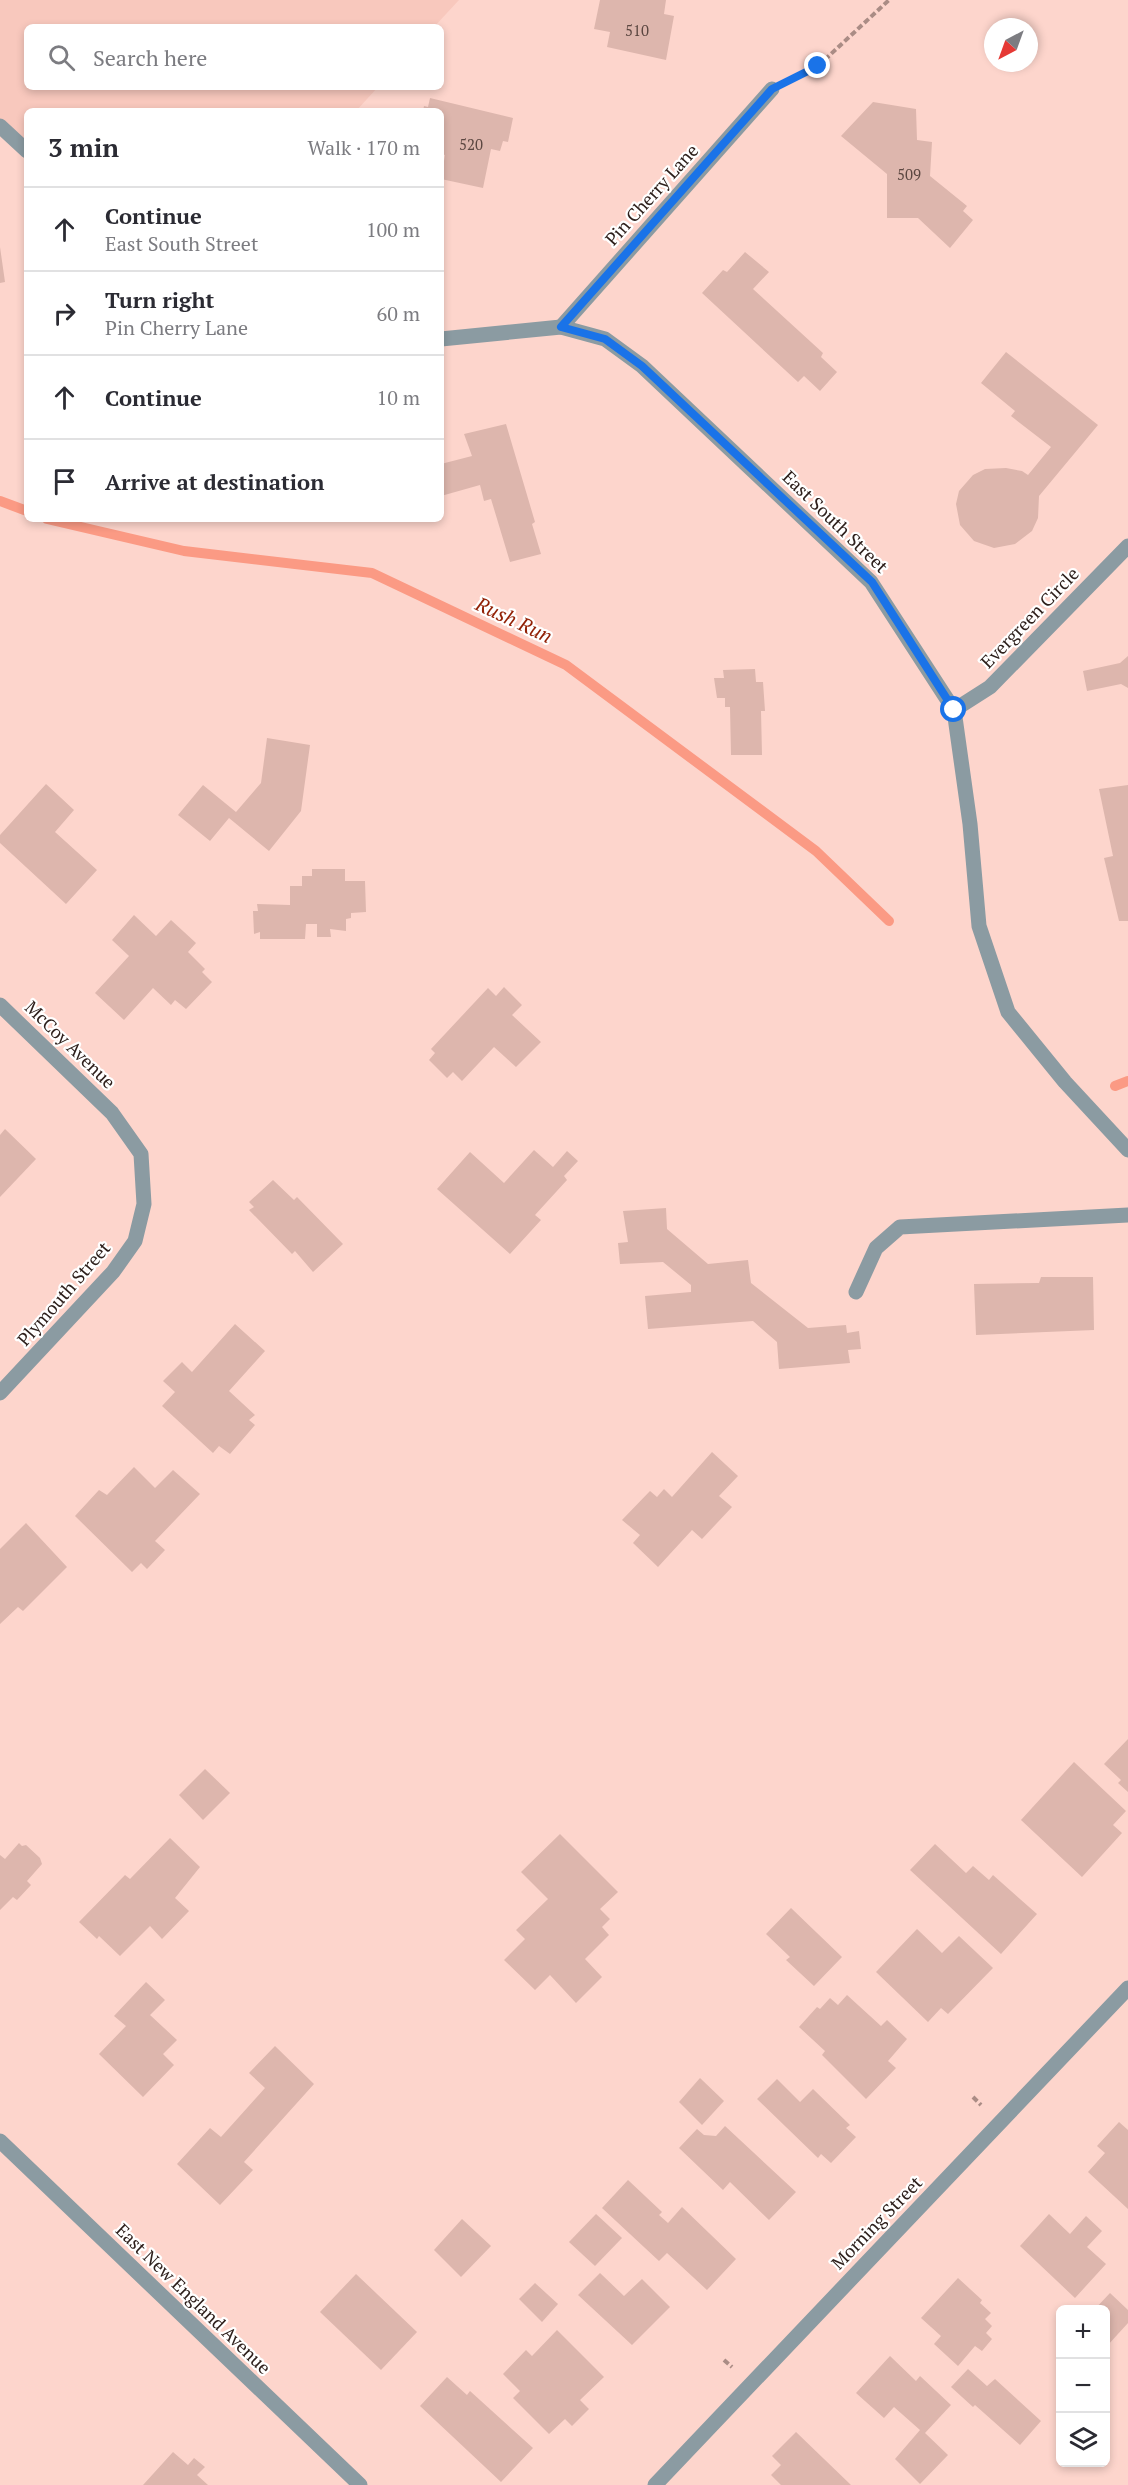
<!DOCTYPE html>
<meta charset="utf-8">
<style>
body{margin:0;font-family:"PT Serif",serif;background:#f7f7f7;color:#2b2b33}
.controls{position:absolute;right:18px;bottom:18px;display:grid;overflow:hidden;border-radius:9px;box-shadow:0 3px 9px #0003}
.controls button{width:54px;height:54px;display:grid;place-items:center;padding:0;border:0;border-bottom:2px solid #e1e1e2;background:#fff;color:#2b2b33;font:30px sans-serif}
.compass{position:absolute;left:984px;top:18px;width:54px;height:54px;border-radius:50%;background:#fff;box-shadow:0 3px 9px #0003;rotate:221deg}
.stop{position:absolute;width:18px;height:18px;margin:-14px;border:4px solid #1a73e8;border-radius:50%;background:#fff}
.stop.end{background:#1a73e8;border-color:#fff;box-shadow:0 2px 6px #0008}
.list{margin:0;padding:0;list-style:none}
h2{display:flex;justify-content:space-between;align-items:center;height:78px;margin:0;padding:0 24px;font-size:26px}
h2 small{font-size:20px;font-weight:400;color:#7c7c81}
.list li{display:grid;grid-template-columns:39px 1fr auto;gap:18px;align-items:center;box-sizing:border-box;height:84px;padding:0 24px;border-top:2px solid #e1e1e2}
.list b{display:block;font-size:22px;white-space:nowrap}
.list p{margin:0;font-size:20px;white-space:nowrap;color:#7c7c81}
.list em{font-size:20px;font-style:normal;color:#7c7c81}
.icon{flex:none;width:33px;height:33px;fill:none;stroke:currentColor;stroke-width:2;stroke-linecap:round;stroke-linejoin:round}
.map{position:relative;flex:none;width:1128px;height:2485px;overflow:hidden}
.search{position:absolute;background:#fff;box-shadow:0 3px 9px #0003;left:24px;top:24px;width:420px;height:66px;display:flex;align-items:center;gap:15px;box-sizing:border-box;padding:0 21px;border-radius:9px;color:#7c7c81;font-size:22px}
.panel{position:absolute;background:#fff;box-shadow:0 3px 9px #0003;left:24px;top:108px;width:420px;height:414px;border-radius:9px}
.map>svg:first-child{display:block}
.built{fill:#f8c8bd}
.lines{fill:none;stroke-linecap:round;stroke-linejoin:round}
.stream{stroke:#fb9a84;stroke-width:10}
.building{fill:#ddb6ad}
.path{stroke:#aa8c85;stroke-width:4;stroke-dasharray:6 3;stroke-linecap:butt}
.lane{stroke:#8b9ba2;stroke-width:15}
.street{stroke:#8b9ba2;stroke-width:15}
.route{stroke:#1a73e8;stroke-width:8}
.labels{text-anchor:middle;stroke-width:4.5;stroke-linejoin:round;paint-order:stroke}
.number-label{font-size:15px;fill:#5a4640}
.street-label{font-size:18px;fill:#2e201c;stroke:#fff}
.water-label{font-size:20px;font-style:italic;fill:#922207;stroke:#fff}
</style>
<div class="map">
<svg width="1128" height="2485" viewBox="0 0 1128 2485">
<rect width="100%" height="100%" fill="#fdd5cc"/>
<polygon class="built" points="0,0 459,0 434,27 27,27 27,87 378,87 356,111 27,111 27,152 0,126"/>
<g class="lines">
<g class="stream">
<polyline points="0,501 27,511"/>
<polyline points="47,519 184,551 372,573 566,665 816,851 889,921"/>
<polyline points="1115,1086 1128,1081"/>
</g>
</g>
<g class="building">
<polygon points="600,0 666,0 664,14 674,16 666,60 607,47 610,32 594,29"/>
<polygon points="430,98 513,118 508,142 503,141 500,151 491,149 483,188 441,179 445,155 441,154 441,111 423,111 424,106 428,107"/>
<polygon points="873,102 916,109 917,140 932,142 930,176 967,206 963,211 973,220 950,248 918,218 887,218 887,174 841,136"/>
<polygon points="0,247 5,282 0,283"/>
<polygon points="745,252 769,272 753,289 823,353 821,357 837,372 820,391 804,376 798,382 702,293 723,270 727,272"/>
<polygon points="1006,352 1098,425 1039,496 1038,518 1032,531 1015,544 994,548 974,541 960,525 956,504 959,491 973,475 985,469 1006,468 1022,471 1028,475 1051,447 1011,416 1015,411 981,383"/>
<polygon points="506,424 535,522 532,524 541,554 510,562 491,499 484,501 480,485 441,496 441,464 472,456 464,434"/>
<polygon points="1128,656 1128,688 1121,684 1087,691 1083,671 1120,663"/>
<polygon points="755,669 756,682 763,682 765,711 761,711 762,755 731,755 730,707 725,707 725,698 717,698 714,678 724,678 723,670"/>
<polygon points="267,738 310,745 301,811 269,851 229,818 210,841 178,815 203,785 236,812 261,783"/>
<polygon points="46,784 74,810 55,832 97,870 66,904 0,843 0,835"/>
<polygon points="1128,785 1128,921 1119,921 1104,858 1113,856 1099,789"/>
<polygon points="312,869 345,869 345,881 365,881 366,912 351,913 351,918 346,919 346,931 330,929 331,937 317,937 317,924 306,924 305,939 260,939 260,932 254,934 253,911 258,911 257,904 290,905 290,886 302,886 302,876 312,876"/>
<polygon points="134,915 156,936 171,920 196,943 188,952 205,969 202,972 212,982 186,1009 175,1000 171,1005 153,988 124,1020 95,993 129,956 112,940"/>
<polygon points="504,987 522,1005 512,1015 541,1042 516,1067 494,1047 462,1081 453,1072 447,1078 429,1060 435,1053 431,1049 488,988 496,996"/>
<polygon points="5,1129 36,1159 0,1197 0,1135"/>
<polygon points="534,1150 553,1167 567,1151 578,1161 564,1176 567,1180 535,1215 541,1220 510,1254 437,1189 470,1152 504,1183"/>
<polygon points="273,1180 294,1200 297,1197 343,1244 313,1272 295,1251 292,1254 249,1210 254,1207 249,1202"/>
<polygon points="666,1208 667,1229 708,1264 748,1260 751,1283 808,1328 846,1325 847,1333 859,1331 861,1349 848,1350 850,1363 779,1369 777,1342 753,1321 648,1329 645,1296 691,1292 691,1285 663,1262 620,1264 618,1243 628,1242 623,1211"/>
<polygon points="1041,1277 1093,1277 1094,1330 976,1335 974,1284 1039,1283"/>
<polygon points="235,1324 265,1351 229,1391 255,1415 249,1420 255,1425 230,1454 219,1446 213,1453 162,1406 175,1392 163,1381 182,1362 192,1372"/>
<polygon points="712,1452 738,1476 719,1496 732,1507 702,1539 692,1530 658,1567 633,1543 640,1535 622,1520 650,1491 657,1497 664,1489 672,1497"/>
<polygon points="134,1467 155,1488 173,1470 200,1494 155,1541 165,1550 147,1569 141,1563 132,1572 75,1516 99,1490 107,1495"/>
<polygon points="26,1523 67,1567 23,1611 18,1607 0,1624 0,1549"/>
<polygon points="1128,1739 1128,1792 1118,1783 1121,1780 1104,1764"/>
<polygon points="1074,1762 1126,1811 1113,1825 1122,1833 1082,1877 1021,1820"/>
<polygon points="205,1769 230,1793 203,1820 179,1795"/>
<polygon points="560,1834 618,1892 600,1909 610,1919 602,1927 609,1935 585,1959 602,1977 576,2003 550,1975 535,1990 504,1960 525,1939 516,1930 548,1899 521,1872"/>
<polygon points="170,1838 200,1867 175,1898 189,1911 162,1939 150,1926 120,1956 99,1936 97,1939 79,1922 125,1875 130,1879"/>
<polygon points="19,1843 22,1846 26,1845 40,1858 42,1864 27,1881 31,1885 17,1900 13,1897 0,1910 0,1855 5,1859"/>
<polygon points="935,1844 966,1873 973,1866 989,1880 993,1875 1037,1914 1001,1954 910,1870"/>
<polygon points="791,1908 842,1957 814,1986 786,1960 790,1957 766,1934"/>
<polygon points="917,1929 942,1953 959,1936 993,1968 948,2014 941,2008 928,2022 876,1972"/>
<polygon points="146,1982 165,2000 150,2015 177,2040 163,2054 174,2065 143,2097 99,2054 126,2026 114,2016"/>
<polygon points="847,1995 881,2026 887,2020 907,2039 888,2061 896,2068 866,2099 822,2055 825,2051 799,2027 817,2007 820,2009 830,1998 838,2005"/>
<polygon points="275,2046 314,2084 244,2162 253,2170 220,2205 177,2164 210,2128 221,2137 265,2088 249,2073"/>
<polygon points="700,2078 724,2101 702,2125 679,2102"/>
<polygon points="777,2079 800,2102 813,2089 850,2125 846,2128 856,2137 831,2163 821,2154 818,2158 757,2099"/>
<polygon points="1119,2122 1128,2130 1128,2209 1088,2172 1105,2153 1097,2146"/>
<polygon points="725,2126 796,2192 769,2220 730,2182 723,2190 679,2148 697,2129 704,2135 716,2136"/>
<polygon points="628,2180 662,2212 659,2215 668,2223 682,2207 736,2259 707,2290 667,2253 659,2261 602,2208"/>
<polygon points="596,2214 622,2238 595,2266 569,2242"/>
<polygon points="1049,2214 1070,2234 1086,2216 1102,2231 1087,2247 1106,2264 1075,2298 1020,2246"/>
<polygon points="462,2219 491,2246 461,2277 434,2250"/>
<polygon points="600,2273 624,2296 642,2279 670,2307 632,2345 578,2295"/>
<polygon points="356,2274 417,2332 381,2370 320,2312"/>
<polygon points="958,2278 982,2300 980,2303 991,2313 985,2319 992,2326 986,2333 992,2339 982,2351 975,2346 958,2366 934,2344 941,2336 921,2318"/>
<polygon points="535,2283 558,2304 542,2322 519,2299"/>
<polygon points="1110,2293 1128,2310 1128,2323 1107,2346 1106,2310 1094,2310"/>
<polygon points="557,2330 604,2377 580,2400 589,2409 572,2426 565,2419 549,2434 513,2398 520,2391 503,2374 526,2350 532,2356"/>
<polygon points="890,2356 916,2381 920,2376 951,2405 925,2433 948,2455 920,2484 895,2459 920,2430 894,2407 884,2418 856,2393"/>
<polygon points="968,2369 987,2386 995,2379 1041,2421 1020,2445 975,2405 973,2407 951,2387"/>
<polygon points="447,2377 467,2395 470,2391 533,2448 501,2482 420,2406"/>
<polygon points="796,2432 851,2485 781,2485 771,2475 781,2465 772,2456"/>
<polygon points="173,2452 188,2465 194,2458 205,2467 197,2475 208,2485 143,2485"/>
</g>
<g class="lines">
<g class="path">
<polyline points="794,78 818,66 889,0"/>
<polyline points="973,2097 981,2105"/>
<polyline points="724,2360 732,2367"/>
</g>
<polyline class="lane" points="856,1292 876,1248 900,1227 1128,1215"/>
<g class="street">
<polyline points="0,126 27,151"/>
<polyline points="561,327 772,89"/>
<polyline points="441,339 561,327 605,339 642,366 871,582 954,710 970,824 979,926 1008,1012 1065,1082 1128,1150"/>
<polyline points="954,710 990,687 1128,546"/>
<polyline points="0,1005 112,1113 141,1154 144,1204 135,1241 113,1272 0,1393"/>
<polyline points="0,2141 360,2485"/>
<polyline points="655,2485 1128,1988"/>
</g>
</g>
<g class="lines">
<polyline class="route" points="818,66 772,89 561,327 605,339 642,366 872,582 954,710"/>
</g>
<g class="labels">
<g class="number-label">
<text x="637" y="36">510</text>
<text x="471" y="150">520</text>
<text x="909" y="180">509</text>
</g>
<g class="street-label">
<text transform="translate(652 195) rotate(-48)" y="6">Pin Cherry Lane</text>
<text transform="translate(835 522) rotate(44)" y="6">East South Street</text>
<text transform="translate(1030 618) rotate(-46)" y="6">Evergreen Circle</text>
<text transform="translate(70 1045) rotate(44)" y="6">McCoy Avenue</text>
<text transform="translate(64 1294) rotate(-49)" y="6">Plymouth Street</text>
<text transform="translate(877 2223) rotate(-46)" y="6">Morning Street</text>
<text transform="translate(193 2299) rotate(44)" y="6">East New England Avenue</text>
</g>
<g class="water-label">
<text transform="translate(514 620) rotate(25)" y="7">Rush Run</text>
</g>
</g>
</svg>
<div class="controls">
<button>+</button>
<button>−</button>
<button><svg class="icon" aria-label="layers" viewBox="0 0 24 24"><path d="M12 4l9 5-9 5-9-5zM3 14l9 5 9-5"/></svg></button>
</div>
<svg class="compass" viewBox="-18 -18 36 36"><path d="M0-13l5 13h-10z" fill="#e53935"/><path d="M0 13l5-13h-10z" fill="#7c7c81"/></svg>
<div class="stop" style="left:954px;top:710px"></div>
<div class="stop end" style="left:818px;top:66px"></div>
<div class="search"><svg class="icon" aria-label="search" viewBox="0 0 24 24"><circle cx="10" cy="10" r="6"/><path d="M15 15l6 6"/></svg>Search here</div>
<section class="panel">
<h2>3 min<small>Walk · 170 m</small></h2>
<ul class="list">
<li><svg class="icon" aria-label="ahead" viewBox="0 0 24 24"><path d="M12 20V5M6 11l6-6 6 6"/></svg><div><b>Continue</b><p>East South Street</p></div><em>100 m</em></li>
<li><svg class="icon" aria-label="right" viewBox="0 0 24 24"><path d="M7 20v-9h11M14 6l5 5-5 5"/></svg><div><b>Turn right</b><p>Pin Cherry Lane</p></div><em>60 m</em></li>
<li><svg class="icon" aria-label="ahead" viewBox="0 0 24 24"><path d="M12 20V5M6 11l6-6 6 6"/></svg><div><b>Continue</b></div><em>10 m</em></li>
<li><svg class="icon" aria-label="arrive" viewBox="0 0 24 24"><path d="M6 21V4h12l-3 4 3 4H6"/></svg><div><b>Arrive at destination</b></div></li>
</ul>
</section>
</div>
